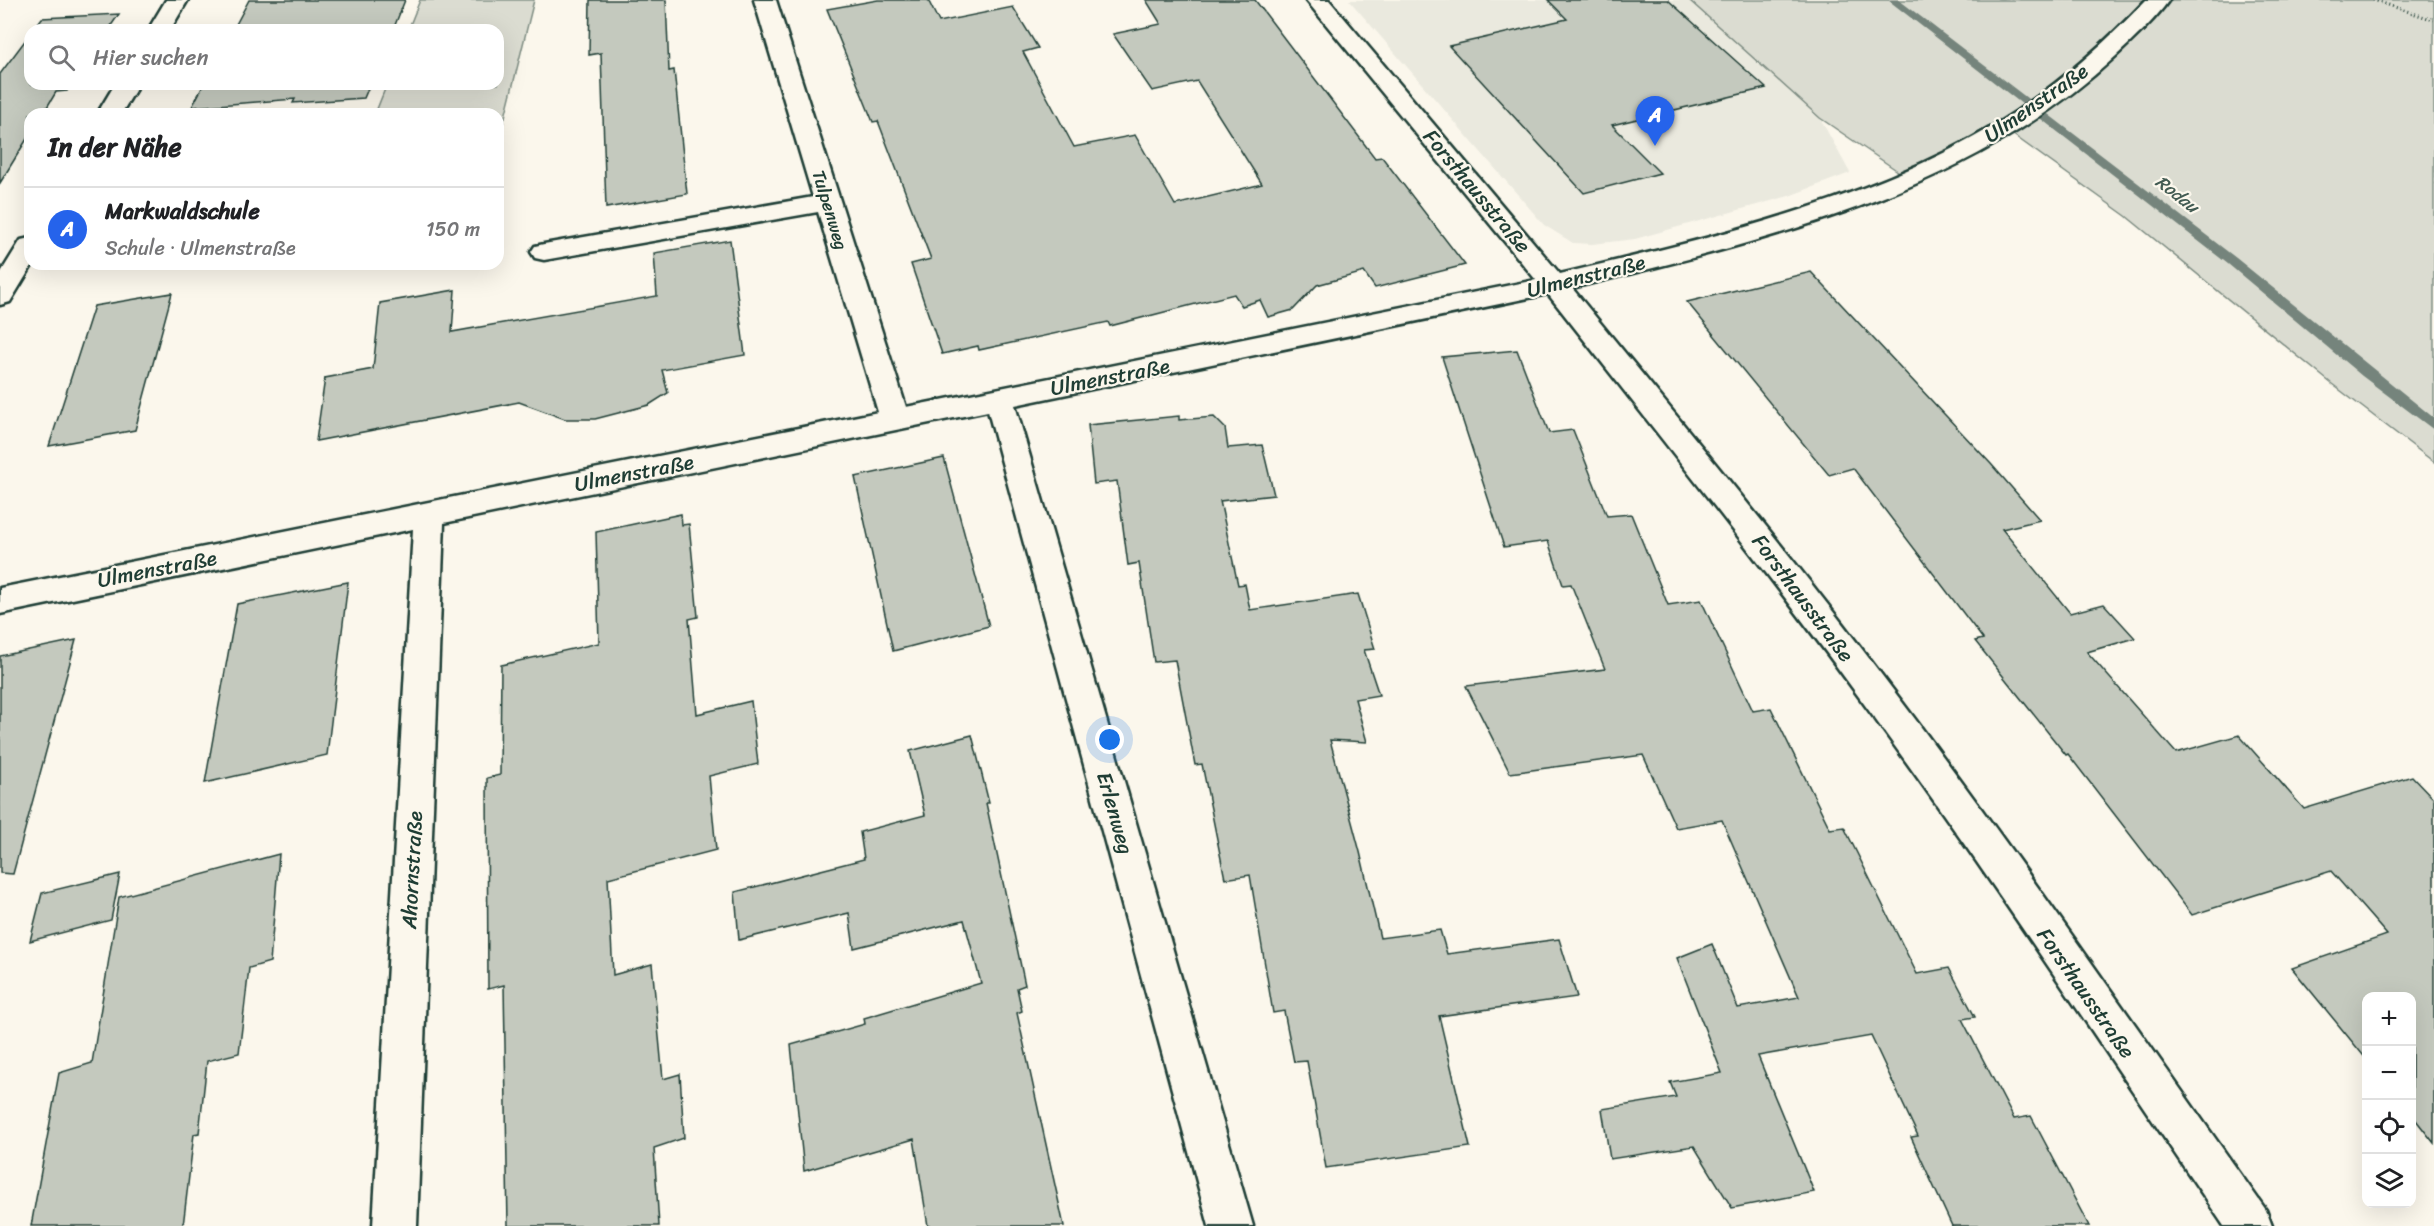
<!DOCTYPE html>
<html lang="de">
<meta charset="utf-8">
<style>
body{margin:0;font-family:Sriracha,sans-serif;background:#f2f2f2;color:#202124}
.controls{position:absolute;right:18px;bottom:18px;display:grid;overflow:hidden;border-radius:12px;box-shadow:0 6px 24px #0002}
.controls button{width:54px;height:54px;display:grid;place-items:center;padding:0;border:0;border-bottom:2px solid #e0e0e0;background:#fff;color:#202124;font:30px sans-serif}
.you{position:absolute;left:1110px;top:740px;width:21px;height:21px;margin:-15px;border:4px solid #fff;border-radius:50%;background:#1a73e8;box-shadow:0 0 0 9px #1a73e833}
.badge{display:grid;place-items:center;width:39px;height:39px;border-radius:50%;background:#2563eb;color:#fff;font-size:20px;font-weight:700}
.pin{position:absolute;translate:-50% -50px;filter:drop-shadow(0 2px 3px #0008)}
.pin::after{content:'';position:absolute;top:32px;width:21px;height:18px;background:inherit;clip-path:polygon(0 0,100% 0,50% 100%)}
.list{margin:0;padding:0;list-style:none}
h2{display:flex;justify-content:space-between;align-items:center;height:78px;margin:0;padding:0 24px;font-size:26px}
h2 small{font-size:20px;font-weight:400;color:#757577}
.list li{display:grid;grid-template-columns:39px 1fr auto;gap:18px;align-items:center;box-sizing:border-box;height:84px;padding:0 24px;border-top:2px solid #e0e0e0}
.list b{display:block;font-size:22px;white-space:nowrap}
.list p{margin:0;font-size:20px;white-space:nowrap;color:#757577}
.list em{font-size:20px;font-style:normal;color:#757577}
.icon{flex:none;width:33px;height:33px;fill:none;stroke:currentColor;stroke-width:2;stroke-linecap:round;stroke-linejoin:round}
.map{position:relative;flex:none;width:2434px;height:1226px;overflow:hidden}
.search{position:absolute;background:#fff;box-shadow:0 6px 24px #0002;left:24px;top:24px;width:480px;height:66px;display:flex;align-items:center;gap:15px;box-sizing:border-box;padding:0 21px;border-radius:18px;color:#757577;font-size:22px}
.panel{position:absolute;background:#fff;box-shadow:0 6px 24px #0002;left:24px;top:108px;width:480px;height:162px;border-radius:18px}
.map>svg:first-child{display:block}
.built{fill:#eae9de}
.green{fill:#dbdcd1;stroke:#7d8c82;stroke-width:1.5}
.lines{fill:none;stroke-linecap:round;stroke-linejoin:round}
.stream{fill:#74847b;fill-rule:evenodd}
.building{fill:#c4c9be;stroke:#1f3d34;stroke-width:1.5}
.minor-casing{stroke:#1f3d34;stroke-width:5}
.path{stroke:#1f3d34;stroke-width:3;stroke-dasharray:1 3;stroke-linecap:butt}
.minor{fill:#fbf7ec;fill-rule:evenodd}
.labels{text-anchor:middle;stroke-width:4.5;stroke-linejoin:round;paint-order:stroke}
.far-water-label{font-size:18px;font-style:italic;fill:#425b52;stroke:#fbf7ec}
.far-street-label{font-size:18px;fill:#1f3d34;stroke:#fbf7ec}
.street-label{font-size:21px;fill:#1f3d34;stroke:#fbf7ec}
</style>
<div class="map">
<svg width="2434" height="1226" viewBox="0 0 2434 1226">
<rect width="100%" height="100%" fill="#fbf7ec"/>
<filter id="ink" filterUnits="userSpaceOnUse"><feTurbulence type="fractalNoise" baseFrequency=".0167" numOctaves="2"/><feDisplacementMap in="SourceGraphic" scale="12" xChannelSelector="R" yChannelSelector="G"/><feConvolveMatrix kernelMatrix="1 2 1 2 8 2 1 2 1" color-interpolation-filters="sRGB"/></filter>
<g filter="url(#ink)">
<polygon class="built" points="1349,0 1689,0 1820,118 1850,173 1789,196 1635,239 1592,244 1573,243 1544,225"/>
<g class="green">
<polygon points="420,0 534,0 501,133 498,133 498,114 375,114 387,84 498,84 498,30 408,30"/>
<polygon points="1689,0 2434,0 2434,462 2332,384 2126,216 2005,129 1908,178 1820,118"/>
</g>
<g class="lines">
<polygon class="stream" points="1888,0 1899,0 2236,258 2434,418 2434,430 2362,376 2228,264"/>
</g>
<g class="building">
<polygon points="249,0 405,0 393,30 233,30"/>
<polygon points="590,0 666,0 669,71 674,70 687,194 606,208 601,53 589,55"/>
<polygon points="878,0 928,0 939,22 1013,7 1038,48 1023,52 1074,147 1135,135 1175,205 1262,184 1197,81 1152,91 1113,34 1161,24 1146,0 1255,0 1375,158 1382,157 1465,265 1375,288 1364,272 1317,285 1293,310 1268,317 1260,300 1242,306 1234,294 1110,326 1108,322 979,350 978,346 942,354 911,264 931,259 878,121 873,122 827,9"/>
<polygon points="1548,0 1668,0 1766,88 1612,125 1660,173 1584,193 1449,46 1567,19"/>
<polygon points="119,14 108,30 33,30 42,18"/>
<polygon points="30,34 30,84 72,84 67,91 56,92 43,114 30,114 30,134 0,183 0,74"/>
<polygon points="204,84 370,84 364,98 293,103 295,99 192,107"/>
<polygon points="730,240 745,355 662,370 668,393 649,405 595,419 565,419 519,402 316,441 325,378 373,369 380,303 455,290 452,332 657,296 654,253"/>
<polygon points="1811,272 1991,464 2040,520 2002,529 2070,613 2104,604 2135,638 2087,652 2176,753 2239,735 2304,809 2412,776 2434,799 2434,1143 2412,1115 2412,996 2367,996 2367,1060 2292,968 2387,935 2331,871 2192,915 2068,754 2066,755 1975,641 1983,639 1853,468 1829,475 1687,302"/>
<polygon points="172,293 135,430 49,446 94,306"/>
<polygon points="1517,350 1549,433 1573,430 1607,516 1631,514 1668,605 1701,600 1753,711 1771,708 1830,829 1844,827 1917,974 1949,968 1975,1017 1962,1019 2014,1119 2031,1116 2089,1226 1952,1226 1911,1137 1918,1136 1871,1036 1758,1056 1814,1192 1732,1208 1694,1146 1610,1159 1602,1109 1676,1097 1670,1082 1722,1073 1677,958 1712,944 1738,1008 1799,997 1722,820 1676,828 1643,755 1510,773 1466,686 1605,669 1571,584 1563,585 1548,541 1504,547 1442,357"/>
<polygon points="1179,416 1179,420 1214,417 1225,428 1228,448 1262,445 1274,495 1220,501 1238,585 1245,584 1250,610 1358,594 1375,649 1364,650 1379,695 1355,699 1367,742 1330,740 1360,852 1380,938 1440,930 1447,954 1559,939 1577,997 1439,1016 1470,1147 1326,1168 1307,1061 1294,1062 1284,1011 1273,1013 1250,875 1225,879 1202,764 1195,765 1175,660 1154,662 1139,563 1128,565 1117,481 1094,484 1088,425"/>
<polygon points="944,458 989,626 893,651 855,477"/>
<polygon points="681,514 682,525 689,524 698,617 689,619 697,714 751,701 758,764 709,776 716,850 608,878 613,975 652,964 663,1079 680,1074 684,1138 654,1148 659,1226 508,1226 504,985 488,989 487,778 500,775 501,665 599,643 596,532"/>
<polygon points="348,582 327,755 205,783 237,604"/>
<polygon points="76,640 13,874 0,873 0,656"/>
<polygon points="972,735 989,803 986,803 1025,985 1017,988 1022,1011 1017,1013 1064,1226 928,1226 914,1139 804,1171 791,1045 865,1024 864,1018 981,983 964,920 854,948 849,913 739,940 735,892 864,859 860,832 925,815 910,751"/>
<polygon points="279,854 270,962 249,968 239,1053 207,1061 199,1133 194,1134 183,1226 31,1226 59,1073 92,1063 119,897"/>
<polygon points="120,874 111,920 30,941 42,893"/>
</g>
<g class="lines">
<g class="minor-casing">
<g id="minor">
<polygon points="166,0 188,0 170,30 148,30"/>
<path d="M754,0H776L906,407L1536,280L1306,0H1329L1560,274C1708,239 1888,197 2015,112C2064,80 2106,42 2146,0H2169C2155,20 2134,39 2116,56C1969,194 1763,241 1572,288C1677,417 1784,545 1884,678C2016,851 2139,1032 2266,1210L2272,1226H2224C2103,1049 1986,869 1859,697C1759,560 1653,428 1548,294L1015,405L1253,1226H1209L988,411L444,523L417,1226H373L413,529L0,614V588L878,412L818,212L544,260L535,258L531,252L535,246L544,244L813,197Z"/>
<polygon points="115,84 139,84 121,114 97,114"/>
<polygon points="30,238 30,264 33,264 10,302 0,305 0,274 21,240"/>
</g>
</g>
<polyline class="path" points="2373,0 2434,20"/>
<use href="#minor" class="minor"/>
</g>
</g>
<g class="labels">
<g class="far-water-label">
<text transform="translate(2177 194) rotate(38)" y="6">Rodau</text>
</g>
<g class="far-street-label">
<text transform="translate(830 210) rotate(73)" y="6">Tulpenweg</text>
</g>
<g class="street-label">
<text transform="translate(2036 103) rotate(-35)" y="7">Ulmenstraße</text>
<text transform="translate(1477 191) rotate(50)" y="7">Forsthausstraße</text>
<text transform="translate(1586 276) rotate(-14)" y="7">Ulmenstraße</text>
<text transform="translate(1110 377) rotate(-11)" y="7">Ulmenstraße</text>
<text transform="translate(634 473) rotate(-11)" y="7">Ulmenstraße</text>
<text transform="translate(157 569) rotate(-11)" y="7">Ulmenstraße</text>
<text transform="translate(1803 598) rotate(53)" y="7">Forsthausstraße</text>
<text transform="translate(1115 813) rotate(74)" y="7">Erlenweg</text>
<text transform="translate(412 870) rotate(-87)" y="7">Ahornstraße</text>
<text transform="translate(2086 993) rotate(55)" y="7">Forsthausstraße</text>
</g>
</g>
</svg>
<div class="controls">
<button>+</button>
<button>−</button>
<button><svg class="icon" aria-label="locate" viewBox="0 0 24 24"><circle cx="12" cy="12" r="6"/><path d="M12 2v4M12 18v4M2 12h4M18 12h4"/></svg></button>
<button><svg class="icon" aria-label="layers" viewBox="0 0 24 24"><path d="M12 4l9 5-9 5-9-5zM3 14l9 5 9-5"/></svg></button>
</div>
<div class="you"></div>
<div class="pin badge" style="left:1655px;top:146px">A</div>
<div class="search"><svg class="icon" aria-label="search" viewBox="0 0 24 24"><circle cx="10" cy="10" r="6"/><path d="M15 15l6 6"/></svg>Hier suchen</div>
<section class="panel">
<h2>In der Nähe<small></small></h2>
<ul class="list">
<li><span class="badge">A</span><div><b>Markwaldschule</b><p>Schule · Ulmenstraße</p></div><em>150 m</em></li>
</ul>
</section>
</div>
